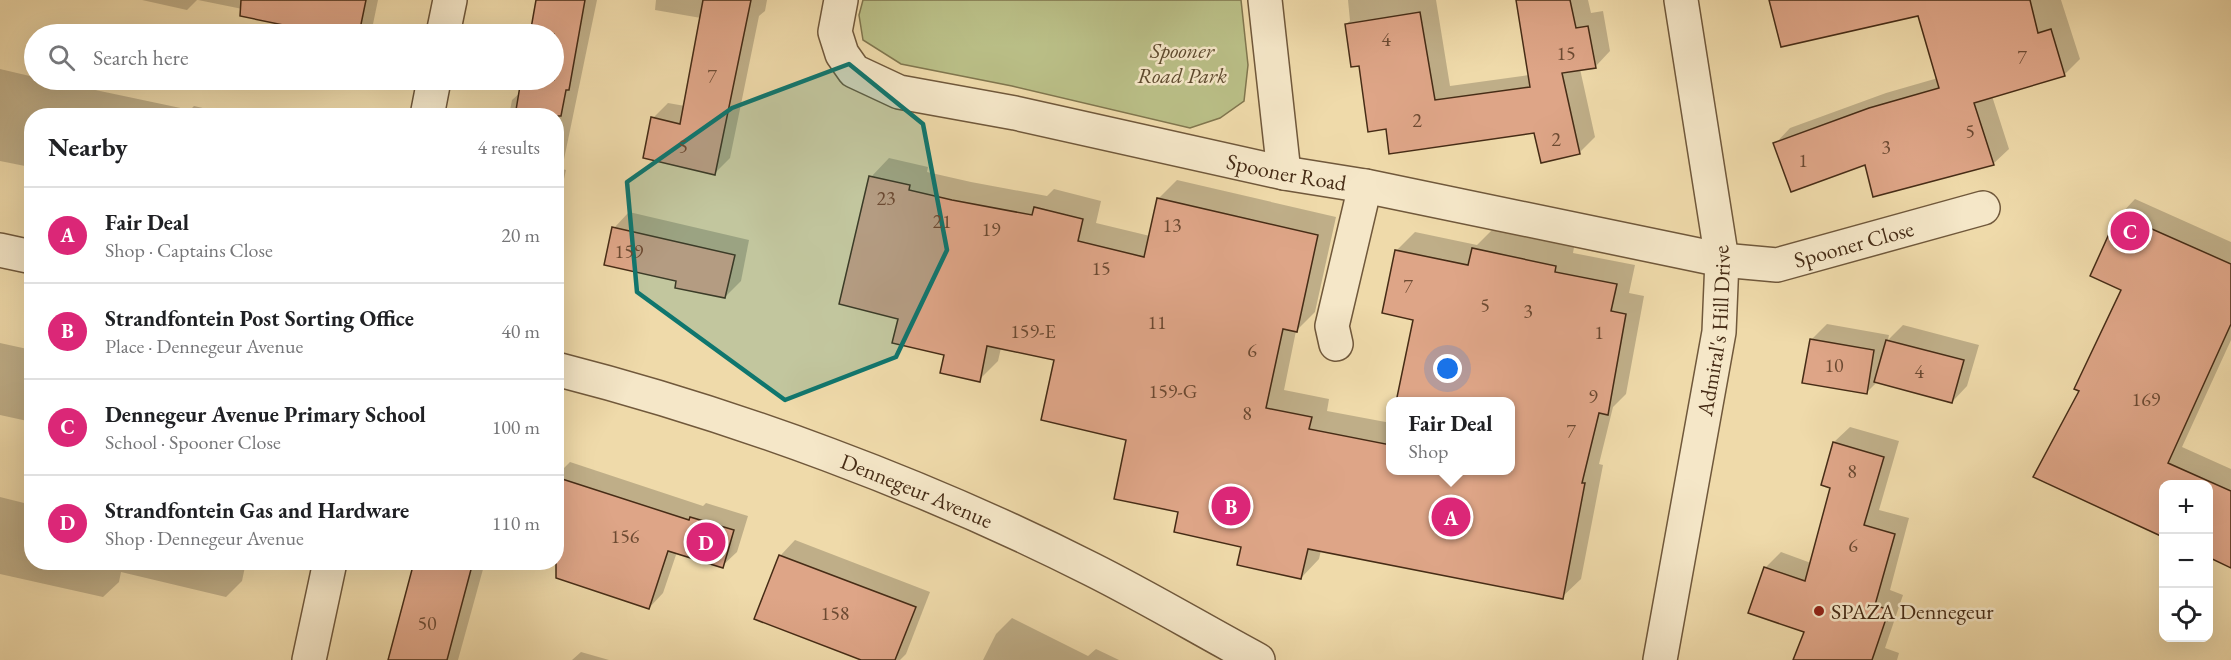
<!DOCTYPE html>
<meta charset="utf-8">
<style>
body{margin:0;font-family:"EB Garamond",serif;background:#f2f2f2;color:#202124}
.controls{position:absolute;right:18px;bottom:18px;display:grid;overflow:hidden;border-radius:12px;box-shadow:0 6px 24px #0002}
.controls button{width:54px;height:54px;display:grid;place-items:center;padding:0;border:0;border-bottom:2px solid #e0e0e0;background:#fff;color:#202124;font:30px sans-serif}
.you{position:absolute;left:1448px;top:369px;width:21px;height:21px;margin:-15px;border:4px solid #fff;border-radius:50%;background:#1a73e8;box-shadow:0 0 0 9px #1a73e833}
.badge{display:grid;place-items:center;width:39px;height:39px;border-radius:50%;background:#db2777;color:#fff;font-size:20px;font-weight:700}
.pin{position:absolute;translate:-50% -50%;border:3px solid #fff;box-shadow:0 2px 6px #0006}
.popup{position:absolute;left:1386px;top:397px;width:129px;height:78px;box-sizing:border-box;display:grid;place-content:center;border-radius:12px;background:#fff;filter:drop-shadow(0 2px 4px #0005);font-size:20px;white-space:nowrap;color:#757577}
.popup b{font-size:22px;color:#202124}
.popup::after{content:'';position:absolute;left:50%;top:100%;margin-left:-12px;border:12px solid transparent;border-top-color:#fff}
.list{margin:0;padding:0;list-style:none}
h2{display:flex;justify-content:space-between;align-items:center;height:78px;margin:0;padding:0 24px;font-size:26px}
h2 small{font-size:20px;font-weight:400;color:#757577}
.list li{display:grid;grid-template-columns:39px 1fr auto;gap:18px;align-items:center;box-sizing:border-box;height:96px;padding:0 24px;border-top:2px solid #e0e0e0}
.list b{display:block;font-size:22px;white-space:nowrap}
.list p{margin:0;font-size:20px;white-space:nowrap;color:#757577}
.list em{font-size:20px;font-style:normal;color:#757577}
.icon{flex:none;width:33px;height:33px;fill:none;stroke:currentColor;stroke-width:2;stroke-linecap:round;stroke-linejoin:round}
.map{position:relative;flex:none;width:2231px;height:660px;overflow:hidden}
.search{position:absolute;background:#fff;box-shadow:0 6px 24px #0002;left:24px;top:24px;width:540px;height:66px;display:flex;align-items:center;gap:15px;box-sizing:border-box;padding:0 21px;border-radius:33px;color:#757577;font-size:22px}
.panel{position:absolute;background:#fff;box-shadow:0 6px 24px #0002;left:24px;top:108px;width:540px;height:462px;border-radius:24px}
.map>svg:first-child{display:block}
.green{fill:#babf87;stroke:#80764e;stroke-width:1.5}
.shadow{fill:#0003}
.building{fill:#dea587;stroke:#462c16;stroke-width:1.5}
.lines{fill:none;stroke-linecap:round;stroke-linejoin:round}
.minor-casing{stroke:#70583b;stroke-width:36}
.tertiary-casing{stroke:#70583b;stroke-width:36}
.minor{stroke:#f5e7c8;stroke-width:33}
.tertiary{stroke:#f5e7c8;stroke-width:33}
.marked{fill:#0f766e;fill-opacity:0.2;stroke:#0f766e;stroke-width:4.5;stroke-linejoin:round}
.poi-dot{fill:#8f2418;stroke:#f5e7c8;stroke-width:2}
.labels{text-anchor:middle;stroke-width:5;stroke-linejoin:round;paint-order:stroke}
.number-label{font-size:20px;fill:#6c4a32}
.park-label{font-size:22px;font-style:italic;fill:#5d492d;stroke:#f5e7c8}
.street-label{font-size:22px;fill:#462c16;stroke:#f5e7c8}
.poi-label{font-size:22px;fill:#462c16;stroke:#f5e7c8;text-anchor:start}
</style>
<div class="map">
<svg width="2231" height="660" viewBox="0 0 2231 660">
<rect width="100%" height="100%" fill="#efdaaa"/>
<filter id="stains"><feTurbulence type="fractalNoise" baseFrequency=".00333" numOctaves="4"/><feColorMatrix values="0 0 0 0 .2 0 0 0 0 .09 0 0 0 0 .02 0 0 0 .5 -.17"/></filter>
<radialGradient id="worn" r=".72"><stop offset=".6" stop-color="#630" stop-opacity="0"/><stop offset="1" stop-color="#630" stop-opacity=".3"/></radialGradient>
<polygon class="green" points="863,0 1241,0 1248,65 1244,101 1220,118 1190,128 1012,86 901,64 863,40 859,15"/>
<g class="shadow">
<polygon points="142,0 197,0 187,10"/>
<polygon points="198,0 378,0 373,24 362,34 334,34 290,25 291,19"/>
<polygon points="537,0 597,0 562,169 566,170 556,215 556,116 509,116 512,100 521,92 523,80 554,80 554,34 531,34"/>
<polygon points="656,0 767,0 765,11 759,16 730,158 715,173 653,118 668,103 685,106 701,18 655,10"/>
<polygon points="1348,0 1436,0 1450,86 1529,75 1518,0 1588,0 1591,13 1603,11 1610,51 1595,67 1580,69 1595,137 1579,153 1535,132 1387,128 1346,24 1350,21"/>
<polygon points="1775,0 2061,0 2080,59 2064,75 1992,96 2009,149 1993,164 1866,163 1775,144 1790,128 1886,93 1938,78 1919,14"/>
<polygon points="0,69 34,77 34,80 48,80 190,110 194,106 237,116 32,116 32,160 25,166 0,161"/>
<polygon points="889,158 928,167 927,172 971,182 1047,196 1054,189 1101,201 1096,223 1150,236 1158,199 1177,180 1336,217 1315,312 1296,331 1284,390 1329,399 1327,411 1391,423 1391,470 1511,470 1511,402 1415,318 1396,251 1415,232 1477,245 1492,230 1574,247 1573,253 1635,265 1629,293 1644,296 1626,394 1613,407 1599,464 1603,465 1581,579 1562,597 1321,550 1319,559 1301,578 1179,511 1128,439 1056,358 1001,348 998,361 979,380 899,317 871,177"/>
<polygon points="2135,199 2231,242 2231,340 2182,447 2231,469 2231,566 2208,484 2164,484 2164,535 2035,476 2081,390 2123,289 2120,215"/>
<polygon points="629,212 749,240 741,281 725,297 678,280 614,228"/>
<polygon points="1827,324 1889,335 1888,340 1903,325 1979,345 1967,386 1952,402 1878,381 1866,393 1811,340"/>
<polygon points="0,343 32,350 32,422 0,415"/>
<polygon points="1850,427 1899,441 1879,510 1909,518 1890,590 1903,595 1885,648 1899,653 1897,660 1795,660 1806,631 1765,568 1781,552 1811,563 1832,487 1834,442"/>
<polygon points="570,462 703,506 706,503 748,516 737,552 722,566 677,552 663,593 649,608 556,534 556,476"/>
<polygon points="0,497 32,505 32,562 246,562 242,581 226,597 121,572 119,582 103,597 0,574"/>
<polygon points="795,540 930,592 906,654 900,660 865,660 780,556"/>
<polygon points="415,562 485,562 458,660 389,660"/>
<polygon points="1012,618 1088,656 1096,649 1119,660 983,660 996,634"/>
<polygon points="581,652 609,660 572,660"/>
</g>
<g class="building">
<polygon points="241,0 366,0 359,34 327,34 240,16"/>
<polygon points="536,0 585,0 569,90 566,90 561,116 515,116 521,80 554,80 554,34 530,34"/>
<polygon points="703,0 751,0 715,175 643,158 651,117 680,124"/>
<polygon points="1516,0 1570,0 1576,28 1588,26 1596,68 1562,73 1580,154 1541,163 1534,133 1389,154 1386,129 1368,132 1359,66 1351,67 1345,24 1420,12 1435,100 1530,87"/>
<polygon points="1769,0 2030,0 2038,33 2051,29 2065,76 1974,103 1994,165 1873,197 1865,165 1791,192 1773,143 1869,108 1939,88 1918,16 1781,47"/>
<polygon points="869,176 910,185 909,190 952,200 1032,215 1034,207 1083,219 1078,241 1144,257 1157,198 1318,235 1297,332 1283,329 1266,408 1312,417 1309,429 1391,445 1391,471 1511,471 1511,402 1396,402 1413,320 1382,313 1395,250 1468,265 1472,248 1556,266 1555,272 1617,284 1611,311 1626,314 1608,415 1599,413 1582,483 1585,483 1563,599 1308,549 1301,579 1237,565 1241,547 1174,532 1178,512 1114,499 1126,440 1041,420 1054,360 987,346 980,382 940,373 944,355 892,343 898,319 839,304"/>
<polygon points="2118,214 2231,264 2231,324 2168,463 2231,491 2231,568 2208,557 2208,484 2163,484 2163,537 2033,477 2079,391 2074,389 2121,290 2090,276"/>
<polygon points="612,227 735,255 725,298 675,288 676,281 604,265"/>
<polygon points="1810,339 1874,350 1867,394 1802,383"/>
<polygon points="1886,340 1964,360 1952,403 1874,382"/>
<polygon points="1833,442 1884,457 1864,525 1895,534 1875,605 1889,610 1872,660 1793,660 1804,632 1748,613 1764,567 1805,581 1830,488 1821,485"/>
<polygon points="556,477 689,520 690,517 734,530 723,568 668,551 649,609 556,578"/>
<polygon points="779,555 916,607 895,660 861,660 754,619"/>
<polygon points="414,562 473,562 447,660 388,660"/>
</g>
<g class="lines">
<g class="minor-casing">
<g id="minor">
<path id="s1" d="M841,0L835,32L842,54L854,71L899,92L1015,113L1284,173L1365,186L1722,260L1777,265L1983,208"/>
<polyline points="1265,0 1284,173"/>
<polyline points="443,34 450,0"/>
<polyline points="427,116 434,80"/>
<polyline points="1336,344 1332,326 1365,186"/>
<polyline points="309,660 330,562"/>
<path id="s2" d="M1660,660L1719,332L1722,260L1681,0"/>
</g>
</g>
<g class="tertiary-casing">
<g id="tertiary">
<polyline points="0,250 32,257"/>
<path id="s3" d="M556,369C736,415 925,485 1091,569C1147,597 1202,630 1258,660"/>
</g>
</g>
<use href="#minor" class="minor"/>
<use href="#tertiary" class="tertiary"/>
</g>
<path class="marked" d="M849,64L923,124L947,250L896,357L785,400L637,292L627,182L732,108Z"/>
<circle class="poi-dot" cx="1819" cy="611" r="6"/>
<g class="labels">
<g class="number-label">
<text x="1386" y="46">4</text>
<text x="1566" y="60">15</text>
<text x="2022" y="64">7</text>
<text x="712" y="83">7</text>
<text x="1417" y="127">2</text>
<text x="1970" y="138">5</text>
<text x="1556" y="146">2</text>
<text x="683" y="153">5</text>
<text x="1886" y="154">3</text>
<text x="1803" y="167">1</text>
<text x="886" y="205">23</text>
<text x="942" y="228">21</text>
<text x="1172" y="232">13</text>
<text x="991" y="236">19</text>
<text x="629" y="258">159</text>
<text x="1101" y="275">15</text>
<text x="1408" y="293">7</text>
<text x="1485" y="312">5</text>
<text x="1528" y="318">3</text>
<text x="1157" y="329">11</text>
<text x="1033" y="338">159-E</text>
<text x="1599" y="339">1</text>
<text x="1252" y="357">6</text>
<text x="1834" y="372">10</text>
<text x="1919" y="378">4</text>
<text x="1173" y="398">159-G</text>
<text x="1593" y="403">9</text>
<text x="2146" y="406">169</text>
<text x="1247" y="420">8</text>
<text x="1571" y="438">7</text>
<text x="1852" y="478">8</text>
<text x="625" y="543">156</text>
<text x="1853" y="552">6</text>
<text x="835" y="620">158</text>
<text x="427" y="630">50</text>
</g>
<g class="park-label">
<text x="1182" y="58">Spooner<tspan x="1182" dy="25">Road Park</tspan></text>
</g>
<g class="street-label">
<text dy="8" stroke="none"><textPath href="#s1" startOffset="522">Spooner Road</textPath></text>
<text dy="8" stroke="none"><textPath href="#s1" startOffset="1101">Spooner Close</textPath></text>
<text dy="8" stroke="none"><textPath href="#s2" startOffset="334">Admiral's Hill Drive</textPath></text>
<text dy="8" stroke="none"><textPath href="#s3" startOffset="381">Dennegeur Avenue</textPath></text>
</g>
<g class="poi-label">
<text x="1831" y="619">SPAZA Dennegeur</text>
</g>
</g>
<rect width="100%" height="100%" filter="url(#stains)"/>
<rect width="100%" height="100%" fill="url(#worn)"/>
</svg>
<div class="controls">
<button>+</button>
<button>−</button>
<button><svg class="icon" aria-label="locate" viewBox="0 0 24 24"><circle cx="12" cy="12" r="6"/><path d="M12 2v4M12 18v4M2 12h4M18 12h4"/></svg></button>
</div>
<div class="you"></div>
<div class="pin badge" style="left:1451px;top:517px">A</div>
<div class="popup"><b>Fair Deal</b>Shop</div>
<div class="pin badge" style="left:1231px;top:506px">B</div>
<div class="pin badge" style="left:2130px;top:231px">C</div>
<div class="pin badge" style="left:706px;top:542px">D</div>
<div class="search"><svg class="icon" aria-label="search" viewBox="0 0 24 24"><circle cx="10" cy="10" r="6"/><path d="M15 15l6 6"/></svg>Search here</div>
<section class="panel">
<h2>Nearby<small>4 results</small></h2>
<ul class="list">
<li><span class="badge">A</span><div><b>Fair Deal</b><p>Shop · Captains Close</p></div><em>20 m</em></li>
<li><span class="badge">B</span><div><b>Strandfontein Post Sorting Office</b><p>Place · Dennegeur Avenue</p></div><em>40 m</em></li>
<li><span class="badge">C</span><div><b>Dennegeur Avenue Primary School</b><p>School · Spooner Close</p></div><em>100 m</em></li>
<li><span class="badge">D</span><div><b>Strandfontein Gas and Hardware</b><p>Shop · Dennegeur Avenue</p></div><em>110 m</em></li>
</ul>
</section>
</div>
